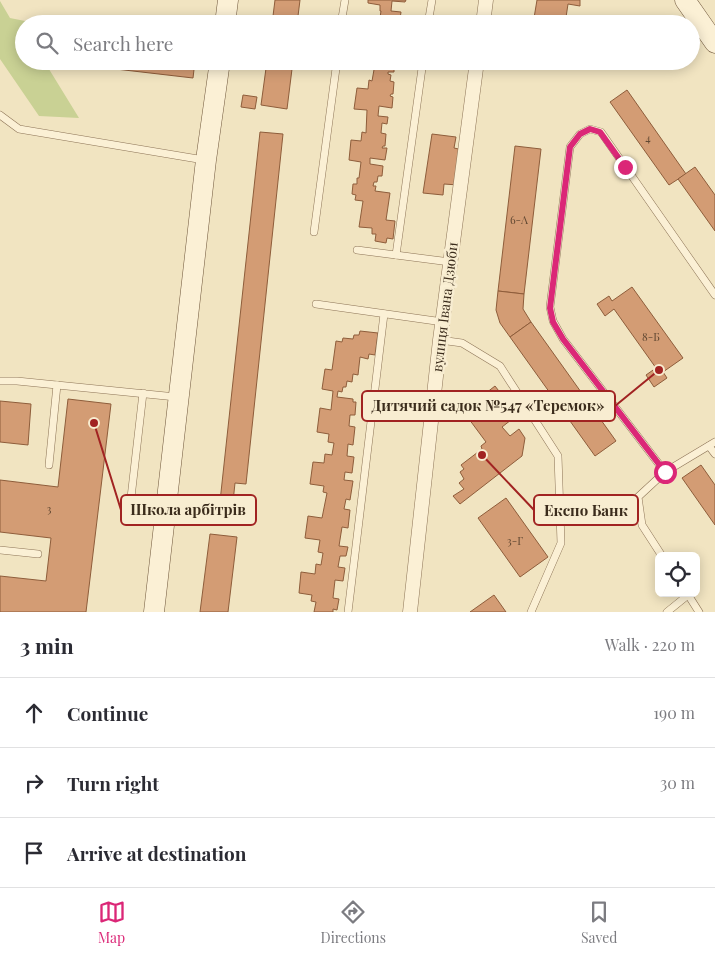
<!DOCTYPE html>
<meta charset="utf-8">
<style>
body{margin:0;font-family:"Playfair Display",serif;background:#f2f2f3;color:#2b2b33}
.controls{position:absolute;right:15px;bottom:15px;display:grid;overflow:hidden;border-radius:8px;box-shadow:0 2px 12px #0003}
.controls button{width:45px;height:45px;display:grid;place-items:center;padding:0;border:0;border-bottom:1px solid #e1e1e2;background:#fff;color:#2b2b33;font:25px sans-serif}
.stop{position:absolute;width:15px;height:15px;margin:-11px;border:4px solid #db2777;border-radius:50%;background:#fff}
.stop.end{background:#db2777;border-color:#fff;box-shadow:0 1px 5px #0008}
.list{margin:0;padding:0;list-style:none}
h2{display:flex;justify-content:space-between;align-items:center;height:65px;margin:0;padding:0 20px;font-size:21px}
h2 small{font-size:16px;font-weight:400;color:#7c7c81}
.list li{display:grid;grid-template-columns:32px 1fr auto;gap:15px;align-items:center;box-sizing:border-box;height:70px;padding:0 20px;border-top:1px solid #e1e1e2}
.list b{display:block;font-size:19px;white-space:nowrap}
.list em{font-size:16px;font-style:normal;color:#7c7c81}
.icon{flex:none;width:28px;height:28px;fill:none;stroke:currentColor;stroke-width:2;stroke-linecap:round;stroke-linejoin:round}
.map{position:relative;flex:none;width:715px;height:612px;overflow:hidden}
.search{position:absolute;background:#fff;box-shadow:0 2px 12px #0003;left:15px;right:15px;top:15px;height:55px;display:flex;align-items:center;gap:12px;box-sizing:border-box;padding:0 18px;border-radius:28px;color:#7c7c81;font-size:19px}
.sheet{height:275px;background:#fff}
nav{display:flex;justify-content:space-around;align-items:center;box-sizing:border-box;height:70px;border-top:1px solid #e1e1e2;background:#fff;font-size:14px;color:#7c7c81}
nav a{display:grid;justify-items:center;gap:2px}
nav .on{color:#db2777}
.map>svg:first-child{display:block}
.green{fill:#c9d194}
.building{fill:#d39c74;stroke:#8e5d3b}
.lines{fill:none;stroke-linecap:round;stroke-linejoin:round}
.lane-casing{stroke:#8d7457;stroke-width:8}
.street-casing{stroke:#8d7457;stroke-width:15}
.secondary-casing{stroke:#6e553a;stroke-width:21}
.lane{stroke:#fbf0d5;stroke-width:7}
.street{stroke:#fbf0d5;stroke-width:14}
.secondary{stroke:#fbf0d5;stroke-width:20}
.route{stroke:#db2777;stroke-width:6}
.labels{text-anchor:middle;stroke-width:5;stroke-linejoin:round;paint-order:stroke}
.number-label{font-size:11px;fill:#614832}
.street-label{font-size:14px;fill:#3b2c1c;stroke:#f8edd1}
.leader{fill:none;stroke:#a12322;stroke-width:2}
.callout-dot{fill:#a12322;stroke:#f8edd1;stroke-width:2}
.callout{fill:#f8edd1;stroke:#a12322;stroke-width:2}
.callout-label{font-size:15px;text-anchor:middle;font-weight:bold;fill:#3b2c1c}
</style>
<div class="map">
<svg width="715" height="612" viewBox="0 0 715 612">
<rect width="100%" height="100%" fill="#f1e4c1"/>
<polygon class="green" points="0,1 10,18 40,24 24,24 24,61 44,61 79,118 39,116 0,59"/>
<g class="building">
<polygon points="275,0 300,0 297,24 272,24"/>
<polygon points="368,0 406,0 405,2 392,1 391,11 401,12 400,19 395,18 394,22 398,24 379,24 381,11 380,11 380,5 368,3"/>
<polygon points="537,0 580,0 580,6 568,4 565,24 533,24"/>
<polygon points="47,61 195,61 193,78"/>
<polygon points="267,61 293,61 287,109 261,105"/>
<polygon points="374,61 385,61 385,64 394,65 394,72 388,72 388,74 391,75 390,81 394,82 393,94 391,94 390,96 393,97 392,108 379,106 378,116 388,117 387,124 382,123 381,133 386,134 385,146 383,146 382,148 387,148 385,160 370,158 370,164 383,166 382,176 378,176 377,182 374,182 373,186 376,186 375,191 390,193 386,220 395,221 393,239 387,238 386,243 375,241 376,234 372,234 372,228 359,227 363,201 355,200 356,195 352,194 353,184 357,184 357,178 359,178 361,162 349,160 351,140 361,141 362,132 366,133 367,110 354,109 357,88 368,89 369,80 372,81 375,64 373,64"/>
<polygon points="627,90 686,174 669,185 610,102"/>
<polygon points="243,95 257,97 255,109 241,107"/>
<polygon points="260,132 283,134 246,484 235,483 231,521 218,520"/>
<polygon points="432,134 456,137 454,148 463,150 458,185 444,184 443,195 423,193"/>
<polygon points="515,146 541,149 524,294 498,291"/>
<polygon points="695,167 715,195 715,231 678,179"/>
<polygon points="632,287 683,358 663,372 667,378 654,387 646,375 656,368 614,309 605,316 597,304 609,296 612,301"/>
<polygon points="498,291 524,294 523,309 531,322 510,337 500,323 496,310"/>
<polygon points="531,322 616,441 595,456 510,337"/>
<polygon points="360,331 378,333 375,355 369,354 368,359 360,357 358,375 353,374 352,382 347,381 346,387 343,387 342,392 338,391 337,397 353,399 353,402 356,402 355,415 350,415 349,426 355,427 353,445 348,444 347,456 354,457 352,473 345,472 344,480 353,481 350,500 346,499 344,509 350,510 348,528 342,527 339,546 348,547 346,556 340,556 338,567 345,568 343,581 335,580 333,598 339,599 337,610 333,609 333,612 314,612 316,602 311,601 312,595 299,593 301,572 315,574 316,564 321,565 323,553 318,552 320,540 305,538 308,516 322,518 327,493 323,492 324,486 310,484 313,462 324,463 325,454 332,455 334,443 328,442 329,434 317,432 320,408 331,410 333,391 322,389 325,369 332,370 336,341 342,342 343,338 353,339 354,335 359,335"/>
<polygon points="495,386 509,404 503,409 511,420 502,427 510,436 519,429 525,438 522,456 460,504 453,496 464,489 459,483 464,479 460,472 464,469 461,465 482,449 481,446 486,442 463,411"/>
<polygon points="68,399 111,404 86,612 0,612 0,576 46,581 51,538 0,532 0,480 58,487"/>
<polygon points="0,401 31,404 28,445 0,442"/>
<polygon points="701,465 715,485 715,525 682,478"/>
<polygon points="506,498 548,557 520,577 478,518"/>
<polygon points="210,534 237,537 228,612 200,612"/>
<polygon points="494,595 506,612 470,612"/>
</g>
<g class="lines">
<g class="lane-casing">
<g id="lane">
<polyline points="341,24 345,0"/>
<polyline points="428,24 432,0"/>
<polyline points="0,115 19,129 204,160"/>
<polyline points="314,232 337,61"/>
<polyline points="357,250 450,262"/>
<polyline points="396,255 423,61"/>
<polyline points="316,304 443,322"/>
<polyline points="440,340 462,343 500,366 558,456 561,543 531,612"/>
<polyline points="0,381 17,381 176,397"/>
<polyline points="709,446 715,454"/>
<polyline points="49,465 57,385"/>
<polyline points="665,472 563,339 553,321 550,307 570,147 580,134 590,129 601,132 715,295"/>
<polyline points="129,515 143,393"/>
<polyline points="0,550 38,554"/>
<polyline points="662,556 642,525 638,497 665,472 715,442"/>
<polyline points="687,593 699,612"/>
<polyline points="348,612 384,314"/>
<polyline points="667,612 688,595"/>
</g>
</g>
<g class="street-casing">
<g id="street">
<polyline points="483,24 486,0"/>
<polyline points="410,612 440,340 477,61"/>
</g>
</g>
<g class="secondary-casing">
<g id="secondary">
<polyline points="685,0 715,43"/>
<polyline points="225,24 228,0"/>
<polyline points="154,612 206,160 220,61"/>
</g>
</g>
<use href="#lane" class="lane"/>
<use href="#street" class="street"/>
<use href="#secondary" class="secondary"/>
</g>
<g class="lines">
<polyline class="route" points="625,167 600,132 590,129 580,134 570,147 550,308 553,322 563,339 665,472"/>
</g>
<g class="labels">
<g class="number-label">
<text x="648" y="142">4</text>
<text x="519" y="224">6-А</text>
<text x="651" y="341">8-Б</text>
<text x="49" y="513">3</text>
<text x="515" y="545">3-Г</text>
</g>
<g class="street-label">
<text transform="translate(445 307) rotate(-83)" y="5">вулиця Івана Дзюби</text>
</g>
</g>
<path class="leader" d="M659 370L615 406M94 423L121 510M482 455L534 510"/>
<g class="callout-dot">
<circle cx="659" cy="370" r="5"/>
<circle cx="94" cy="423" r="5"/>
<circle cx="482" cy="455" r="5"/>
</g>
<g class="callout">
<rect x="362" y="391" width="253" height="30" rx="5"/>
<rect x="121" y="495" width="135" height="30" rx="5"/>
<rect x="534" y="495" width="104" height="30" rx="5"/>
</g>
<g class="callout-label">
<text x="488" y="411">Дитячий садок №547 «Теремок»</text>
<text x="188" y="515">Школа арбітрів</text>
<text x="586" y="516">Експо Банк</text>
</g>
</svg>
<div class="controls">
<button><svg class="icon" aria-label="locate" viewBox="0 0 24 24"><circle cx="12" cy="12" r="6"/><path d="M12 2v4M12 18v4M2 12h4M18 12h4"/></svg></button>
</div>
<div class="stop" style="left:665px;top:472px"></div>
<div class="stop end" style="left:625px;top:167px"></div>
<div class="search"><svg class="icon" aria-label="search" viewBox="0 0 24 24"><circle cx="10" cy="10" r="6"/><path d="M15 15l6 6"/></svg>Search here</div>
</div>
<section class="sheet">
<h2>3 min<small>Walk · 220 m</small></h2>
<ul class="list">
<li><svg class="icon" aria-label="ahead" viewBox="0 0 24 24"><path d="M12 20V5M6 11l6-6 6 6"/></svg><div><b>Continue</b></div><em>190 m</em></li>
<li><svg class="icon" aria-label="right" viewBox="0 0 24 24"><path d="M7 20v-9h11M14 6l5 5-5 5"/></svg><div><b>Turn right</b></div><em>30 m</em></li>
<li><svg class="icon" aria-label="arrive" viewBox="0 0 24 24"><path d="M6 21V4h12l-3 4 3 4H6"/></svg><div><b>Arrive at destination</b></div></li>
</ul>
</section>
<nav>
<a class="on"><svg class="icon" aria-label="map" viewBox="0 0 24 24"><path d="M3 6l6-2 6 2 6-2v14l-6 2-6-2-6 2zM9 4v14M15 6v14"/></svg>Map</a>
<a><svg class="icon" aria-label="directions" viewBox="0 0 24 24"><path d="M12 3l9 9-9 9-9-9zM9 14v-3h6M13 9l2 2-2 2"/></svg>Directions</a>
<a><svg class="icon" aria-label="saved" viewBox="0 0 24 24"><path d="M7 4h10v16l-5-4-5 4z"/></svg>Saved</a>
</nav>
